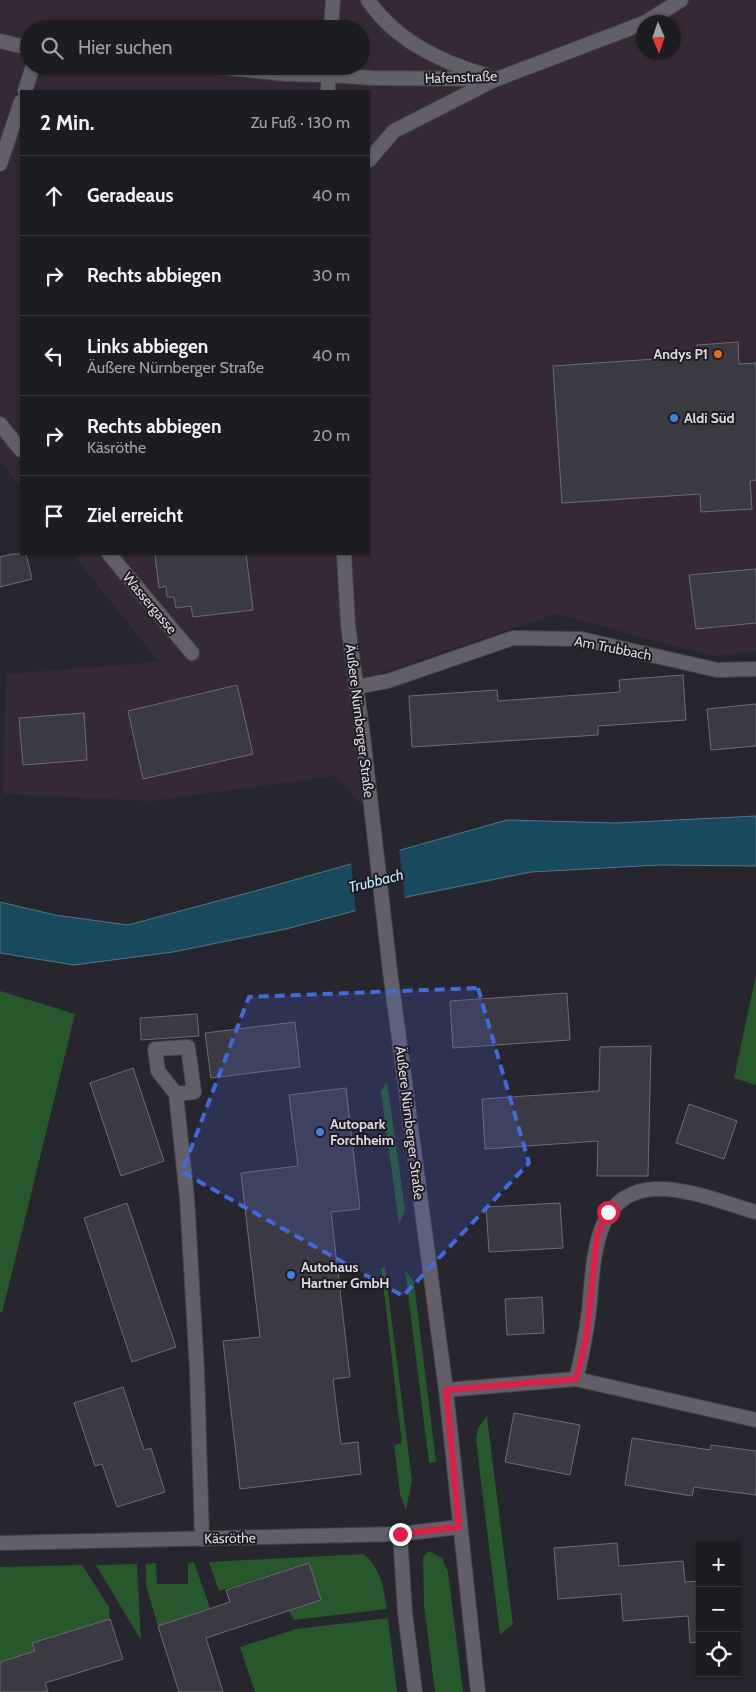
<!DOCTYPE html>
<html lang="de">
<meta charset="utf-8">
<style>
body{margin:0;font-family:Cabin,sans-serif;background:#2a292f;color:#f1f3f6}
.controls{position:absolute;right:15px;bottom:15px;display:grid;overflow:hidden;border-radius:0px;box-shadow:0 1px 4px #0004}
.controls button{width:45px;height:45px;display:grid;place-items:center;padding:0;border:0;border-bottom:1px solid #3b3a40;background:#1d1c22;color:#f1f3f6;font:25px sans-serif}
.compass{position:absolute;left:636px;top:15px;width:45px;height:45px;border-radius:50%;background:#1d1c22;box-shadow:0 1px 4px #0004;rotate:178deg}
.stop{position:absolute;width:15px;height:15px;margin:-11px;border:4px solid #e11d48;border-radius:50%;background:#fff}
.stop.end{background:#e11d48;border-color:#fff;box-shadow:0 1px 5px #0008}
.list{margin:0;padding:0;list-style:none}
h2{display:flex;justify-content:space-between;align-items:center;height:65px;margin:0;padding:0 20px;font-size:21px}
h2 small{font-size:16px;font-weight:400;color:#a0a1a5}
.list li{display:grid;grid-template-columns:32px 1fr auto;gap:15px;align-items:center;box-sizing:border-box;height:80px;padding:0 20px;border-top:1px solid #3b3a40}
.list b{display:block;font-size:19px;white-space:nowrap}
.list p{margin:0;font-size:16px;white-space:nowrap;color:#a0a1a5}
.list em{font-size:16px;font-style:normal;color:#a0a1a5}
.icon{flex:none;width:28px;height:28px;fill:none;stroke:currentColor;stroke-width:2;stroke-linecap:round;stroke-linejoin:round}
.map{position:relative;flex:none;width:756px;height:1692px;overflow:hidden}
.search{position:absolute;background:#1d1c22;box-shadow:0 1px 4px #0004;left:20px;top:20px;width:350px;height:55px;display:flex;align-items:center;gap:12px;box-sizing:border-box;padding:0 18px;border-radius:28px;color:#a0a1a5;font-size:19px}
.panel{position:absolute;background:#1d1c22;box-shadow:0 1px 4px #0004;left:20px;top:90px;width:350px;height:465px;border-radius:0px}
.map>svg:first-child{display:block}
.commercial{fill:#362936;fill-rule:evenodd}
.industrial{fill:#352937}
.green{fill:#26582c}
.water{fill:#174a5d;stroke:#527584}
.pier{fill:#27252d}
.building{fill:#3b3941;stroke:#6e6b75}
.lines{fill:none;stroke-linecap:round;stroke-linejoin:round}
.minor-casing{stroke:#45434a;stroke-width:16}
.tertiary-casing{stroke:#45434a;stroke-width:16}
.secondary-casing{stroke:#45434a;stroke-width:16}
.minor{stroke:#625f68;stroke-width:14}
.tertiary{stroke:#625f68;stroke-width:14}
.secondary{stroke:#625f68;stroke-width:14}
.route{stroke:#e11d48;stroke-width:6}
.marked{fill:#436ada;fill-opacity:0.2;stroke:#436ada;stroke-width:4;stroke-dasharray:10 6;stroke-linejoin:round}
.food-dot{fill:#e8710a;stroke:#1e1b23;stroke-width:2}
.shop-dot{fill:#3f7fe0;stroke:#1e1b23;stroke-width:2}
.labels{text-anchor:middle;stroke-width:4;stroke-linejoin:round;paint-order:stroke}
.street-label{font-size:14px;fill:#dcdae0;stroke:#1e1b23}
.poi-label{font-size:14px;font-weight:bold;fill:#dcdae0;stroke:#1e1b23;text-anchor:start}
.water-label{font-size:15px;font-style:italic;fill:#bfebff;stroke:#1e1b23}
</style>
<div class="map">
<svg width="756" height="1692" viewBox="0 0 756 1692">
<rect width="100%" height="100%" fill="#27252d"/>
<path class="commercial" d="M0,0H756V651L714,656L555,614L355,682L344,554H369V91H323L216,66H361V29H29V51L0,44ZM644,22H674V52H644Z"/>
<g class="industrial">
<polygon points="0,44 29,51 29,66 216,66 323,74 323,91 21,91 21,488 0,461"/>
<polygon points="73,554 344,554 372,816 336,776 151,801 3,794 6,674 159,662"/>
</g>
<g class="green">
<polygon points="756,975 756,1085 734,1078"/>
<polygon points="0,991 75,1014 2,1313 0,1312"/>
<polygon points="387,1081 405,1210 399,1224 381,1092"/>
<polygon points="385,1267 412,1480 406,1510 400,1494 394,1445 402,1443 381,1268"/>
<polygon points="405,1270 414,1282 436,1462 429,1463"/>
<polygon points="487,1416 513,1624 500,1635 476,1440 478,1428"/>
<polygon points="429,1551 442,1558 448,1572 463,1692 435,1692 424,1605 423,1557"/>
<path d="M364,1554C382,1571 383,1586 387,1609L294,1620L289,1611L321,1600L309,1563L219,1591L209,1562Z"/>
<polygon points="194,1562 210,1608 158,1626 146,1585 146,1564 156,1563 157,1584 188,1584 188,1563"/>
<polygon points="137,1564 141,1640 96,1565"/>
<polygon points="82,1565 109,1607 110,1619 33,1643 35,1651 0,1662 0,1567"/>
<polygon points="388,1618 397,1692 255,1692 240,1647 296,1629"/>
</g>
<polygon class="water" points="756,816 756,866 659,865 531,872 411,896 286,929 173,952 74,965 0,953 0,902 55,915 128,925 255,891 507,820 616,823"/>
<polygon class="pier" points="399,848 405,900 356,913 351,861"/>
<g class="building">
<polygon points="738,342 739,364 756,363 756,480 750,481 752,509 701,512 700,494 562,503 553,366 698,356 697,345"/>
<polygon points="12,554 26,554 32,579 0,587 0,557"/>
<polygon points="155,554 246,554 253,610 193,617 191,606 176,608 174,597 167,597 166,586 159,588"/>
<polygon points="756,569 756,623 696,629 689,575"/>
<polygon points="683,675 686,720 598,726 598,735 412,747 409,696 497,690 498,701 620,692 619,680"/>
<polygon points="237,685 253,754 143,779 128,711"/>
<polygon points="756,704 756,746 711,750 707,709"/>
<polygon points="84,713 87,760 23,765 19,718"/>
<polygon points="567,993 570,1040 453,1048 450,1001"/>
<polygon points="197,1014 199,1036 141,1040 140,1018"/>
<polygon points="295,1022 300,1067 211,1078 205,1033"/>
<polygon points="651,1046 648,1176 597,1176 598,1141 485,1149 482,1099 599,1091 600,1047"/>
<polygon points="133,1068 164,1161 121,1176 90,1083"/>
<polygon points="346,1088 360,1209 331,1212 350,1377 333,1379 341,1444 358,1442 361,1474 240,1489 223,1341 260,1337 241,1173 298,1166 289,1095"/>
<polygon points="689,1104 737,1121 724,1159 676,1143"/>
<polygon points="127,1203 176,1347 132,1362 84,1218"/>
<polygon points="560,1203 563,1248 489,1252 486,1207"/>
<polygon points="542,1297 544,1333 507,1335 505,1299"/>
<polygon points="123,1387 144,1450 151,1448 165,1492 117,1507 102,1464 95,1466 74,1403"/>
<polygon points="514,1413 580,1425 570,1475 505,1462"/>
<polygon points="632,1438 710,1450 711,1445 756,1451 756,1495 694,1487 692,1496 625,1485"/>
<polygon points="617,1543 619,1566 683,1561 685,1582 700,1581 700,1642 690,1643 688,1616 623,1621 621,1594 558,1599 554,1548"/>
<polygon points="309,1563 321,1600 206,1638 223,1692 179,1692 158,1626 230,1602 226,1590"/>
<polygon points="737,1602 741,1639 737,1639"/>
<polygon points="110,1619 123,1659 45,1683 48,1692 0,1692 0,1662 35,1651 32,1643"/>
</g>
<g class="lines">
<g class="minor-casing">
<g id="minor">
<path d="M368,0C395,40 439,61 485,75"/>
<polyline points="646,22 681,0"/>
<polyline points="329,75 372,78 497,79 644,23"/>
<polyline points="25,91 33,66"/>
<polyline points="369,160 394,131 494,80"/>
<polyline points="0,164 21,102"/>
<polyline points="0,424 21,450"/>
<polyline points="109,554 192,653"/>
<polyline points="356,687 388,681 513,638 581,639 717,670 756,669"/>
<polyline points="176,1094 194,1092 188,1047 155,1049 158,1071 176,1094 187,1198 197,1370 202,1539"/>
<path d="M576,1379C582,1356 586,1334 589,1311C594,1264 591,1191 656,1189C689,1188 724,1203 756,1212"/>
<polyline points="446,1390 576,1379 756,1420"/>
<polyline points="400,1534 405,1613 415,1692"/>
<polyline points="0,1543 400,1534 459,1527"/>
</g>
</g>
<g class="tertiary-casing">
<g id="tertiary">
<polyline points="0,41 29,48"/>
<polyline points="210,66 286,74 329,75"/>
</g>
</g>
<g class="secondary-casing">
<g id="secondary">
<polyline points="331,29 333,0"/>
<polyline points="328,91 329,66"/>
<polyline points="344,554 348,625 363,736 390,971 446,1390 478,1692"/>
</g>
</g>
<use href="#minor" class="minor"/>
<use href="#tertiary" class="tertiary"/>
<use href="#secondary" class="secondary"/>
</g>
<g class="lines">
<polyline class="route" points="400,1534 459,1527 446,1390 576,1379 586,1340 597,1236 608,1212"/>
</g>
<path class="marked" d="M478,988L529,1163L403,1296L182,1172L249,997Z"/>
<circle class="food-dot" cx="718" cy="354" r="5"/>
<g class="shop-dot">
<circle cx="674" cy="418" r="5"/>
<circle cx="320" cy="1132" r="5"/>
<circle cx="291" cy="1275" r="5"/>
</g>
<g class="labels">
<g class="street-label">
<text transform="translate(461 77) rotate(-2)" y="5">Hafenstraße</text>
<text transform="translate(150 603) rotate(50)" y="5">Wassergasse</text>
<text transform="translate(613 648) rotate(11)" y="5">Am Trubbach</text>
<text transform="translate(360 721) rotate(83)" y="5">Äußere Nürnberger Straße</text>
<text transform="translate(410 1123) rotate(83)" y="5">Äußere Nürnberger Straße</text>
<text transform="translate(230 1538) rotate(-1)" y="5">Käsröthe</text>
</g>
<g class="poi-label">
<text x="708" y="359" text-anchor="end">Andys P1</text>
<text x="684" y="423">Aldi Süd</text>
<text x="330" y="1129">Autopark<tspan x="330" dy="16">Forchheim</tspan></text>
<text x="301" y="1272">Autohaus<tspan x="301" dy="16">Hartner GmbH</tspan></text>
</g>
<g class="water-label">
<text transform="translate(376 881) rotate(-14)" y="5">Trubbach</text>
</g>
</g>
</svg>
<div class="controls">
<button>+</button>
<button>−</button>
<button><svg class="icon" aria-label="locate" viewBox="0 0 24 24"><circle cx="12" cy="12" r="6"/><path d="M12 2v4M12 18v4M2 12h4M18 12h4"/></svg></button>
</div>
<svg class="compass" viewBox="-18 -18 36 36"><path d="M0-13l5 13h-10z" fill="#e53935"/><path d="M0 13l5-13h-10z" fill="#a0a1a5"/></svg>
<div class="stop" style="left:608px;top:1212px"></div>
<div class="stop end" style="left:400px;top:1534px"></div>
<div class="search"><svg class="icon" aria-label="search" viewBox="0 0 24 24"><circle cx="10" cy="10" r="6"/><path d="M15 15l6 6"/></svg>Hier suchen</div>
<section class="panel">
<h2>2 Min.<small>Zu Fuß · 130 m</small></h2>
<ul class="list">
<li><svg class="icon" aria-label="ahead" viewBox="0 0 24 24"><path d="M12 20V5M6 11l6-6 6 6"/></svg><div><b>Geradeaus</b></div><em>40 m</em></li>
<li><svg class="icon" aria-label="right" viewBox="0 0 24 24"><path d="M7 20v-9h11M14 6l5 5-5 5"/></svg><div><b>Rechts abbiegen</b></div><em>30 m</em></li>
<li><svg class="icon" aria-label="left" viewBox="0 0 24 24"><path d="M17 20v-9H6M10 6l-5 5 5 5"/></svg><div><b>Links abbiegen</b><p>Äußere Nürnberger Straße</p></div><em>40 m</em></li>
<li><svg class="icon" aria-label="right" viewBox="0 0 24 24"><path d="M7 20v-9h11M14 6l5 5-5 5"/></svg><div><b>Rechts abbiegen</b><p>Käsröthe</p></div><em>20 m</em></li>
<li><svg class="icon" aria-label="arrive" viewBox="0 0 24 24"><path d="M6 21V4h12l-3 4 3 4H6"/></svg><div><b>Ziel erreicht</b></div></li>
</ul>
</section>
</div>
